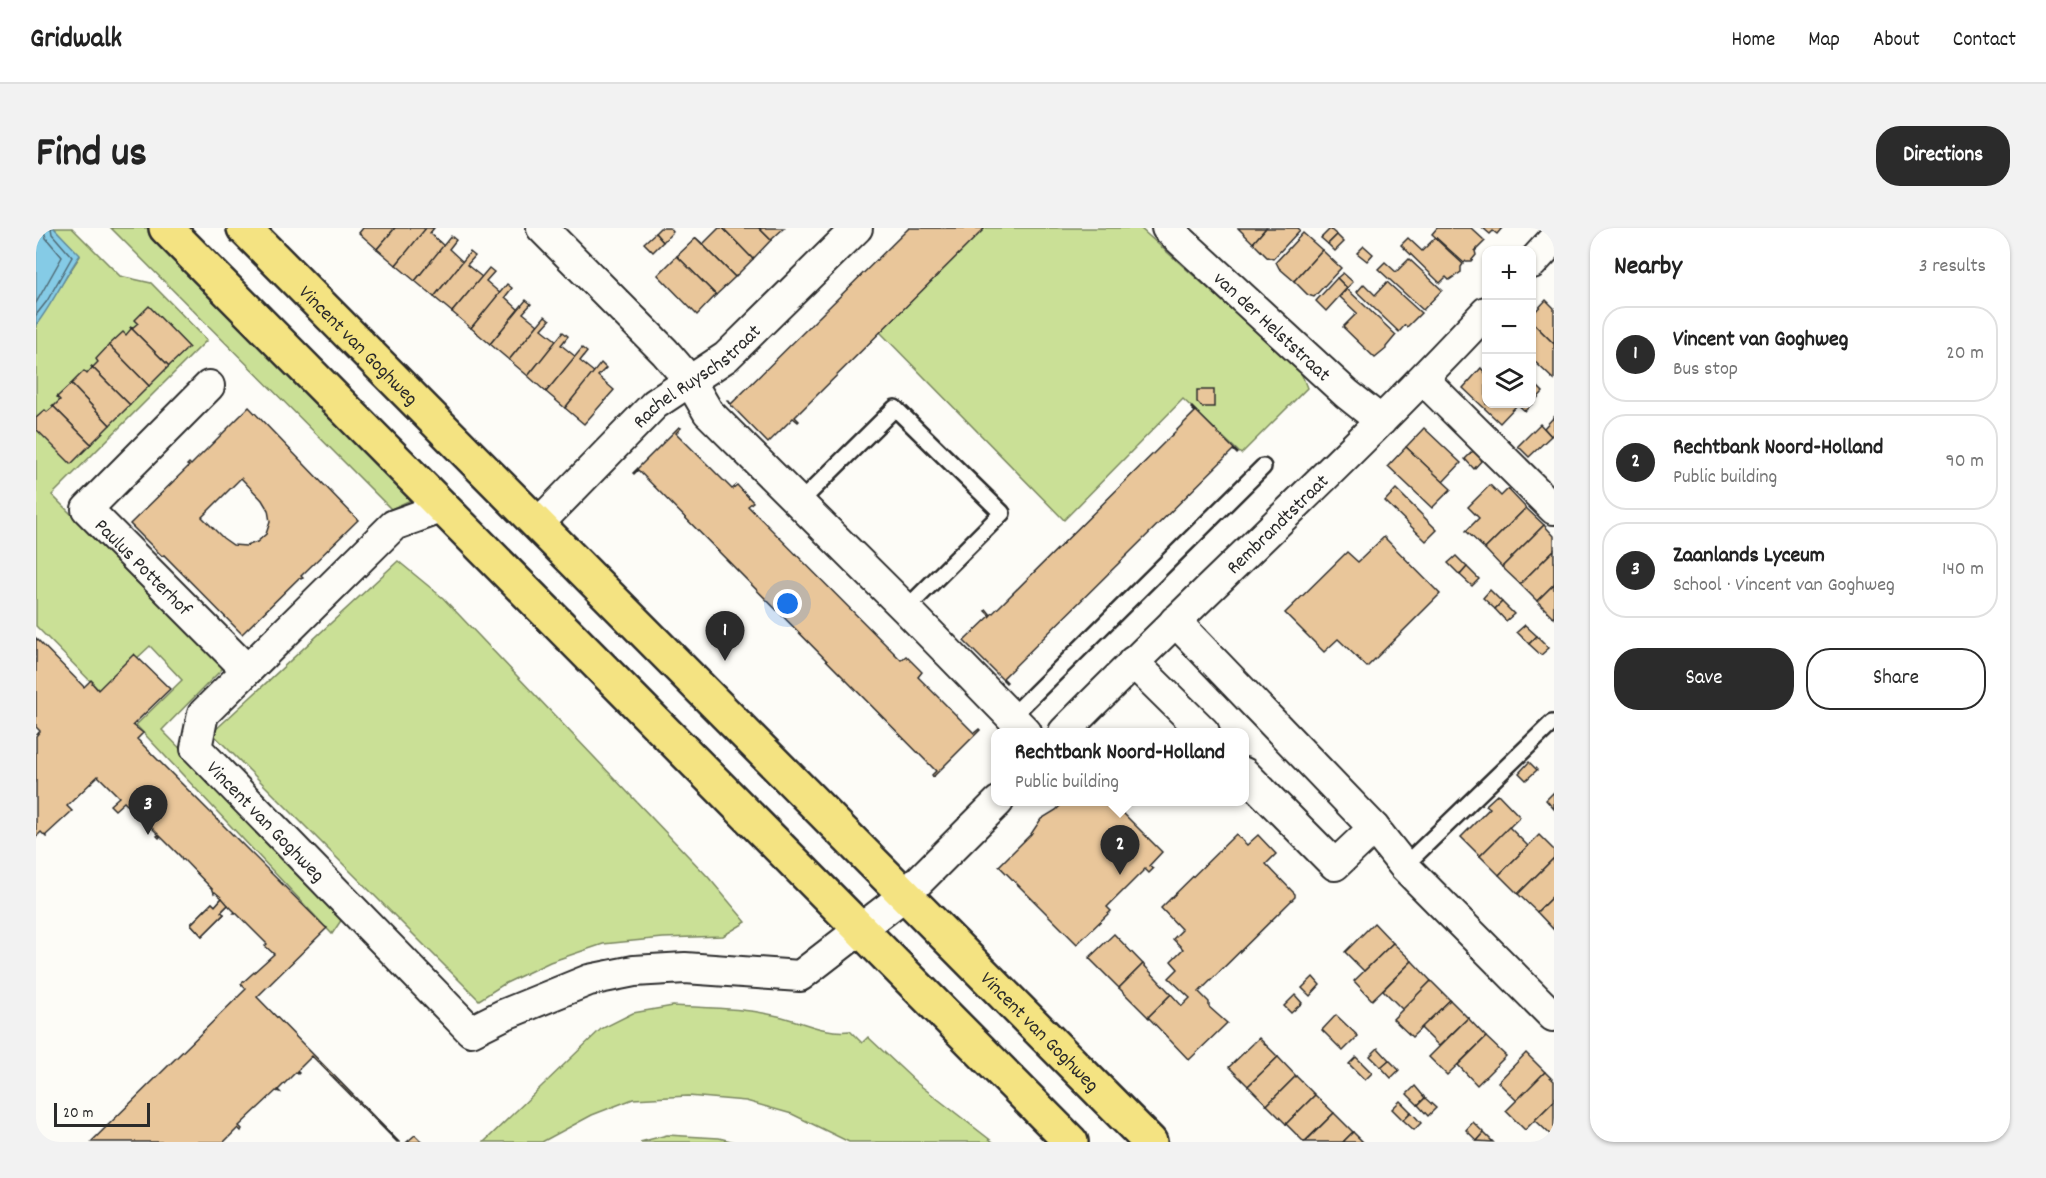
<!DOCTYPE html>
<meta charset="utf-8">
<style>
body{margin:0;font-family:Dekko,sans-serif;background:#f2f2f2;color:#222}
.controls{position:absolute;right:18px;top:18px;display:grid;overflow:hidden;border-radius:12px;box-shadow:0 2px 4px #0004}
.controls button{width:54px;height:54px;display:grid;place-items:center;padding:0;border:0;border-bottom:2px solid #e0e0e0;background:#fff;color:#222;font:30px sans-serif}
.scale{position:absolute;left:18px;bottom:15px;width:96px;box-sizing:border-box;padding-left:6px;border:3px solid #2b2b2b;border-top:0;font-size:16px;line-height:21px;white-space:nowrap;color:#2b2b2b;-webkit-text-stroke:4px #fdfcf7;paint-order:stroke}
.you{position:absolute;left:752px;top:376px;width:21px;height:21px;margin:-15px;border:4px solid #fff;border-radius:50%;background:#1a73e8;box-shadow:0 0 0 9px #1a73e833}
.badge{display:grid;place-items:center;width:39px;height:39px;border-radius:50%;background:#2b2b2b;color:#fff;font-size:20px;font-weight:700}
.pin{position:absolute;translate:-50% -50px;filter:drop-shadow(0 2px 3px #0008)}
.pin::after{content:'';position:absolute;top:32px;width:21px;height:18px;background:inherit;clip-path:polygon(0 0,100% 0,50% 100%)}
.popup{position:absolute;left:955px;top:500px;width:258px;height:78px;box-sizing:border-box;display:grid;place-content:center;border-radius:12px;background:#fff;filter:drop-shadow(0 2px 4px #0005);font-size:20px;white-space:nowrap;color:#767676}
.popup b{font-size:22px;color:#222}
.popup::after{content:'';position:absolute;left:50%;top:100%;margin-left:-12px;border:12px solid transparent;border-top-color:#fff}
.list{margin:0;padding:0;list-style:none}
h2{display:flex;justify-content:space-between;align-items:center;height:78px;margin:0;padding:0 24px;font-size:26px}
h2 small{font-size:20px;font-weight:400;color:#767676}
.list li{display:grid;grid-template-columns:39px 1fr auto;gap:18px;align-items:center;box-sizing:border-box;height:96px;margin:0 12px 12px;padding:0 12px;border:2px solid #e0e0e0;border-radius:24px}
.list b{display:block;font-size:22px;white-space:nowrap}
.list p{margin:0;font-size:20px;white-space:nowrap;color:#767676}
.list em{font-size:20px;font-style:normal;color:#767676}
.actions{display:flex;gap:12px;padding:18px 24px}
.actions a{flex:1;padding:14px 0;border:2px solid #2b2b2b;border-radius:24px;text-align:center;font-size:21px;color:#2b2b2b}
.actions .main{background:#2b2b2b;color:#fff}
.icon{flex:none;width:33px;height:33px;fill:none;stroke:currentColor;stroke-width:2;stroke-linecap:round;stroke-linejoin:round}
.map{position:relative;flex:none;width:1518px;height:914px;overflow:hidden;border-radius:24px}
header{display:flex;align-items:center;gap:36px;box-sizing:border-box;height:84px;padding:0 30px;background:#fff;border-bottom:2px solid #e0e0e0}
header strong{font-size:28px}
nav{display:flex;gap:33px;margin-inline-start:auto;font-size:21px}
.intro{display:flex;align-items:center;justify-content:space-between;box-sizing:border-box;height:144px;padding:0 36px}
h1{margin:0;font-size:42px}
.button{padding:15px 27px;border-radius:24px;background:#2b2b2b;color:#fff;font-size:21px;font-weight:700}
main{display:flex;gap:36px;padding:0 36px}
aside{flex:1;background:#fff;border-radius:24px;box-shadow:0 2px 4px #0004}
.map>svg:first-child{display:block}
.green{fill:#cae096;stroke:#7a8660;stroke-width:1.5}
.water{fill:#85cbe6;stroke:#618b9b;stroke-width:1.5}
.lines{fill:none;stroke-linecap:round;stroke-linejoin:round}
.shore{stroke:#4f6b76;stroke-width:1.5}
.building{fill:#e9c69a;stroke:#2b2b2b;stroke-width:1.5;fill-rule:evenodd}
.service-casing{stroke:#2b2b2b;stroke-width:20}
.minor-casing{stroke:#2b2b2b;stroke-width:34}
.primary-casing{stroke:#2b2b2b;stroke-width:38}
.service{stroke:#fdfcf7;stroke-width:15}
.minor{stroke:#fdfcf7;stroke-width:30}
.primary{stroke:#f4e382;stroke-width:33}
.labels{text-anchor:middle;stroke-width:6;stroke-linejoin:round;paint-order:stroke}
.street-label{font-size:20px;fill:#2b2b2b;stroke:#fdfcf7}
</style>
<header>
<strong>Gridwalk</strong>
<nav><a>Home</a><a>Map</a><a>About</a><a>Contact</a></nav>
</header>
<div class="intro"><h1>Find us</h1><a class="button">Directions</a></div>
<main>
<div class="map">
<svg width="1518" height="914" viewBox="0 0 1518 914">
<rect width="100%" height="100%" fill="#fdfcf7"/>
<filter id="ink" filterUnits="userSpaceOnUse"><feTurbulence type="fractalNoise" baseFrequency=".0167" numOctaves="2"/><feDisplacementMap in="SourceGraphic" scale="12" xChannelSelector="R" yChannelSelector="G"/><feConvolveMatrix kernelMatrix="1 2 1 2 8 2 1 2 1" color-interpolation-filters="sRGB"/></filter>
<g filter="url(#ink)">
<g class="green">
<polygon points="18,0 36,0 84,48 115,55 171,112 16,267 188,439 126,502 308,688 296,706 100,497 146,452 114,418 65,464 0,398 0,95 44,28"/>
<polygon points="75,0 111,0 379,270 355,281"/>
<polygon points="946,0 1104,0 1264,142 1271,160 1205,226 1147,171 1028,292 844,104"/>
<polygon points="362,333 407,370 673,650 710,694 687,708 627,710 567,716 514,734 468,756 443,772 176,505"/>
<path d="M637,778C672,780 708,780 742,788C767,794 789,806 814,803L826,815L832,809L881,855L957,914H813L756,886L710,873L652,868L597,871L556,887L506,914H448L565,801L597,785Z"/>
<polygon points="631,907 683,910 699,914 604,914"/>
</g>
<path class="water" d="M0,0H18L44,27C28,50 17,75 0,97Z"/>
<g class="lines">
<g class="shore">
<polyline points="0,75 26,29 10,10 7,0"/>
<polyline points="0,87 11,73 36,29 16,6 15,0"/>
</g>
</g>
<g class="building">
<polygon points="327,0 359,0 341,21 323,5"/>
<polygon points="359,0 387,0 390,2 360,37 341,21"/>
<polygon points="390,0 398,0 394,5 408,18 379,53 360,37"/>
<polygon points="624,0 634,0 637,4 627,14 619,5"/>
<polygon points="683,0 687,0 717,31 699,49 660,10 667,16"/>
<polygon points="687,0 723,0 735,12 717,31"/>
<polygon points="723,0 748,0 735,12"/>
<polygon points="873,0 949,0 759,189 763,193 762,194 757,190 732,215 691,173 692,172 695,176"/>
<polygon points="1202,0 1230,0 1217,15"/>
<polygon points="1230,0 1262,0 1264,2 1237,31 1231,29 1217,15"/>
<polygon points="1401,0 1435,0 1449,13 1439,23 1440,27 1435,33 1430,33 1428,35 1396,6"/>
<polygon points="1447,0 1466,0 1461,6 1457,3 1454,6"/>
<polygon points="1294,1 1301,7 1292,16 1285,10"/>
<polygon points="619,5 627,14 617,24 608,15"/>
<polygon points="1267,5 1286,22 1258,53 1243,40 1240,34"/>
<polygon points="1301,7 1308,14 1299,23 1292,16"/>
<polygon points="415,8 420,12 413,21 427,34 398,69 379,53"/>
<polygon points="660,10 699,49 680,67 641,28"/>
<polygon points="1372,10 1386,23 1399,10 1427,36 1425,39 1425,44 1413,52 1410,49 1404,55 1365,17"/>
<polygon points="1328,18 1337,26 1331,33 1321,25"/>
<polygon points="1286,22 1305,40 1278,69 1272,67 1258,53"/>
<polygon points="434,24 439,28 431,37 446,49 416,84 398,69"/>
<polygon points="641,28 680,67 661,87 622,47"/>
<polygon points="1373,31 1406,62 1387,82 1342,41 1349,34 1360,44"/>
<polygon points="453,40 458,44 450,53 465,66 435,100 416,84"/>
<polygon points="1307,45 1317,54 1311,60 1301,50"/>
<polygon points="1301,50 1311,60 1290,83 1280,73"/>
<polygon points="1351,54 1385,85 1371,99 1369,97 1363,104 1321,64 1328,56 1339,67"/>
<polygon points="471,56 476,60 469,69 483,82 454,116 435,100"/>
<polygon points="1311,61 1360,107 1350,119 1350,121 1339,130 1307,99 1321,85 1304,69"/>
<polygon points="490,72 495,76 487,85 502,97 473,132 454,116"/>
<polygon points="1510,72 1518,80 1518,116 1496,94 1496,87"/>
<polygon points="113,78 153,119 133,138 94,99 96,100 102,95 99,92"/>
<polygon points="509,88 514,92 506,101 521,113 492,148 473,132"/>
<polygon points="1496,94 1518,116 1518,152 1496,131"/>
<polygon points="94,99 133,138 113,158 73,117 87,104 90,107 95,101"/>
<polygon points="527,104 532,108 525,117 540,129 510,164 492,148"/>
<polygon points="73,117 113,158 94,177 55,138 57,139 62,134 60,131"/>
<polygon points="546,120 551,124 544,133 559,145 529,180 510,164"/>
<polygon points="565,135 570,140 562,148 578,162 548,196 529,180"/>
<polygon points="55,138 94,177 74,197 35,156 48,143 51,146 56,140"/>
<polygon points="1445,140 1450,146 1450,176 1482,176 1464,195 1427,160"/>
<polygon points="1496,153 1507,164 1489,183 1481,176 1496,176"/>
<polygon points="35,156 74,197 55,216 16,177 18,178 24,172 21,169"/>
<polygon points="1161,162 1178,162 1178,179 1166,179 1161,174"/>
<polygon points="16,177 55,216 35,236 0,201 0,190 9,182 11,184 17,179"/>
<path d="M213,179L322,292L265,348L267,350L265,351L263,350L206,406L128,327L126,328L94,296L153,238L151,237L153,235L155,237ZM205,250L226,272L232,282L234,294L230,306L221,314L210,318L197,317L187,310L166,289Z"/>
<polygon points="1156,179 1202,225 1201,226 1197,222 967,450 971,454 970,455 928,413 954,388 949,383 951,382 955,387 1159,184 1155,180"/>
<polygon points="1518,189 1518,205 1515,208 1508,200"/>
<polygon points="1504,196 1515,208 1493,229 1482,218"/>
<polygon points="643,199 645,200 640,205 696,261 701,257 717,274 712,278 865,432 870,428 886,444 882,449 938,505 943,501 944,502 897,549 896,547 900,543 602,242 598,246 597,245"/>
<polygon points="1388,200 1425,235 1407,254 1370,219"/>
<polygon points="1370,219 1415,261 1396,280 1352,238"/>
<polygon points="1438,222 1447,231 1438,241 1429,231"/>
<polygon points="1454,257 1465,268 1472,261 1490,280 1449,321 1430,303 1443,290 1432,279"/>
<polygon points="1360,261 1401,302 1390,313 1349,273"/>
<polygon points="1490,280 1508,297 1466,339 1449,321"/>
<polygon points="1508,297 1518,308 1518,322 1484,356 1466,339"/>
<polygon points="1348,309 1404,366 1331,439 1302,411 1288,424 1249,385 1311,324 1322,334"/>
<polygon points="1518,322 1518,356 1501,373 1484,356"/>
<polygon points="1420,328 1431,339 1424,347 1412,335"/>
<polygon points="1431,339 1443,351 1436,358 1424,347"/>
<polygon points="1518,356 1518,390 1501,373"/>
<polygon points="1454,362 1466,374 1459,381 1447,370"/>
<polygon points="1466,374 1478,386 1470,393 1459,381"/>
<polygon points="1489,397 1501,408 1493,416 1481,404"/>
<polygon points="1501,408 1513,420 1505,427 1493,416"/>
<polygon points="0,410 48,459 55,452 57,454 56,455 62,462 98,426 134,461 97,497 107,505 101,511 289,699 291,700 221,769 363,914 361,914 276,828 261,843 263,845 262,846 260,844 242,862 244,864 240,863 203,898 206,901 205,903 202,900 188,914 55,914 210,761 205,756 238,726 229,718 231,716 200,685 198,685 199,684 192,677 185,684 188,686 166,708 155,696 176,675 179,678 186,670 179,664 178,665 177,662 147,631 146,632 145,629 124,608 123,610 121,608 123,607 92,576 91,577 88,574 79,582 74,577 83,569 62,548 31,578 36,583 10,607 10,609 5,604 0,609 0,508 4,503 0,499"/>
<polygon points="1493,534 1501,542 1490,552 1483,545"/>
<polygon points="1518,564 1518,581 1510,572"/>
<polygon points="1462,566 1484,589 1444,628 1425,609 1454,580 1450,577"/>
<polygon points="1028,574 1076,574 1126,624 1113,638 1117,641 1113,645 1109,641 1071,679 1075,683 1041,716 963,638 995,606 1005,591 1020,582"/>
<polygon points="1473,599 1492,618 1463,647 1444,628"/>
<polygon points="1200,606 1211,617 1222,607 1240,626 1230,636 1259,666 1259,669 1163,764 1173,774 1173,779 1191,795 1153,832 1112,789 1135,766 1146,778 1154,770 1133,750 1142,741 1135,733 1147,721 1137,711 1146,702 1125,680"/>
<polygon points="1503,607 1518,622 1518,630 1482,666 1463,647"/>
<polygon points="1518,630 1518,667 1501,684 1482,666"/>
<polygon points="1518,667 1518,702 1501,684"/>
<polygon points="186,670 192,677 185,684 188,686 166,708 155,696 176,675 179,678"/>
<polygon points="1338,695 1357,715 1328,743 1309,724"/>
<polygon points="1078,706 1107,736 1083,760 1053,730"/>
<polygon points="1357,715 1376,733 1336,772 1318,753"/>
<polygon points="1376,733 1395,753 1367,782 1347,762"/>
<polygon points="1107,736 1135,766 1112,789 1083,760"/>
<polygon points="1277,749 1284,757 1274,768 1266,760"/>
<polygon points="1395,753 1414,772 1376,809 1357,791"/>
<polygon points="1259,767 1266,775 1255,785 1248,778"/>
<polygon points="1414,772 1432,790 1403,818 1385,800"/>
<polygon points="1300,787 1322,808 1307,823 1286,802"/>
<polygon points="1432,790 1450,809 1411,847 1393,829"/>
<polygon points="1450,809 1470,828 1441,857 1422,837"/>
<polygon points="1223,810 1242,829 1212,858 1193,839"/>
<polygon points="1342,820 1353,832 1345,839 1334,828"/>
<polygon points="1490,825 1509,844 1481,873 1462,854"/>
<polygon points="1242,829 1260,848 1231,877 1212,858"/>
<polygon points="1320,829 1336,845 1329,852 1313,836"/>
<polygon points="1353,832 1363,842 1355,850 1345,839"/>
<polygon points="1509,844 1518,853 1518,873 1489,902 1470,883"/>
<polygon points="1260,848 1279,867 1250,896 1231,877"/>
<polygon points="1379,858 1389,870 1382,877 1371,866"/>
<polygon points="1279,867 1298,885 1268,914 1250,896"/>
<polygon points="1389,870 1400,880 1392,888 1382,877"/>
<polygon points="1364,873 1375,884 1367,892 1356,881"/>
<polygon points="1518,873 1518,910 1499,892"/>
<polygon points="1375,884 1385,895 1378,902 1367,892"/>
<polygon points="1298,885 1317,904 1307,914 1269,914"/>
<polygon points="1437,894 1448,905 1441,913 1430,902"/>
<polygon points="1317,904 1327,914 1307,914"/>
<polygon points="1448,905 1457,914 1441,913"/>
<polygon points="379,907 386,914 371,914"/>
</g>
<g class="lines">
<g class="service-casing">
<g id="service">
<polyline points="763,275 859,180 966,285 870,381"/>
<polyline points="975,489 1227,239"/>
<polyline points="1368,638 1516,495"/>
</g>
</g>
<g class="minor-casing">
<g id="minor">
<polyline points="506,0 629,124 654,153 672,184 870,381 990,504"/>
<path id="s1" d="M1131,0L1311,166L1345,193"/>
<polyline points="1496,35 1518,11"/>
<polyline points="1387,151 1518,281"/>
<path id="s2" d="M173,158L51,281L211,442"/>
<path id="s3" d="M408,279L358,297L167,486L160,520L435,803L467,787L553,752L598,743L649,740L764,748L870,666L962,574"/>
<path id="s4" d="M501,297L619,176L690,129L821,0"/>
<polyline points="1139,393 1338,600 1368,638 1517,788"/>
<polyline points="1097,434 1168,504"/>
<path id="s5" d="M1028,504C1167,363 1315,229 1450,84"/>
<polyline points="1208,545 1299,637 1338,600"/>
</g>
</g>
<g class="primary-casing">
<g id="primary">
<polyline points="130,0 1035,914"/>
<path id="s6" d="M208,0C510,305 814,608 1114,914"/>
</g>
</g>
<use href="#service" class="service"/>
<use href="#minor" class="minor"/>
<use href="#primary" class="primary"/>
</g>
</g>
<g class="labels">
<g class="street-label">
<text dy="7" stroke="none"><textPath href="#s1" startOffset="144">van der Helststraat</textPath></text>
<text dy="7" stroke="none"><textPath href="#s6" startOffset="164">Vincent van Goghweg</textPath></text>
<text dy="7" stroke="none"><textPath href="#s4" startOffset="219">Rachel Ruyschstraat</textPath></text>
<text dy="7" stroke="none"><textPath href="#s5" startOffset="298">Rembrandtstraat</textPath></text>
<text dy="7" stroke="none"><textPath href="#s2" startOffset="254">Paulus Potterhof</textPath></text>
<text dy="7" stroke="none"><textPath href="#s3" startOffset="458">Vincent van Goghweg</textPath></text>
<text dy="7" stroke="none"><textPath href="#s6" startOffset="1131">Vincent van Goghweg</textPath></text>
</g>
</g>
</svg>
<div class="controls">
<button>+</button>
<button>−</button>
<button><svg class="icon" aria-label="layers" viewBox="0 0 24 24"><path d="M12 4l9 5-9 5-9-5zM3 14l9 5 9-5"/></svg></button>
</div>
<div class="scale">20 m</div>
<div class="you"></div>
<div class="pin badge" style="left:689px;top:433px">1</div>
<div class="pin badge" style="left:1084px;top:647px">2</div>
<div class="popup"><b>Rechtbank Noord-Holland</b>Public building</div>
<div class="pin badge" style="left:112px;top:607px">3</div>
</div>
<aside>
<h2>Nearby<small>3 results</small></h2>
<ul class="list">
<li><span class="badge">1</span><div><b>Vincent van Goghweg</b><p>Bus stop</p></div><em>20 m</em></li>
<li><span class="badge">2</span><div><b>Rechtbank Noord-Holland</b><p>Public building</p></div><em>90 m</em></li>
<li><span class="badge">3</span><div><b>Zaanlands Lyceum</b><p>School · Vincent van Goghweg</p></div><em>140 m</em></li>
</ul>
<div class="actions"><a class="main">Save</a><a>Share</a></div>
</aside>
</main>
